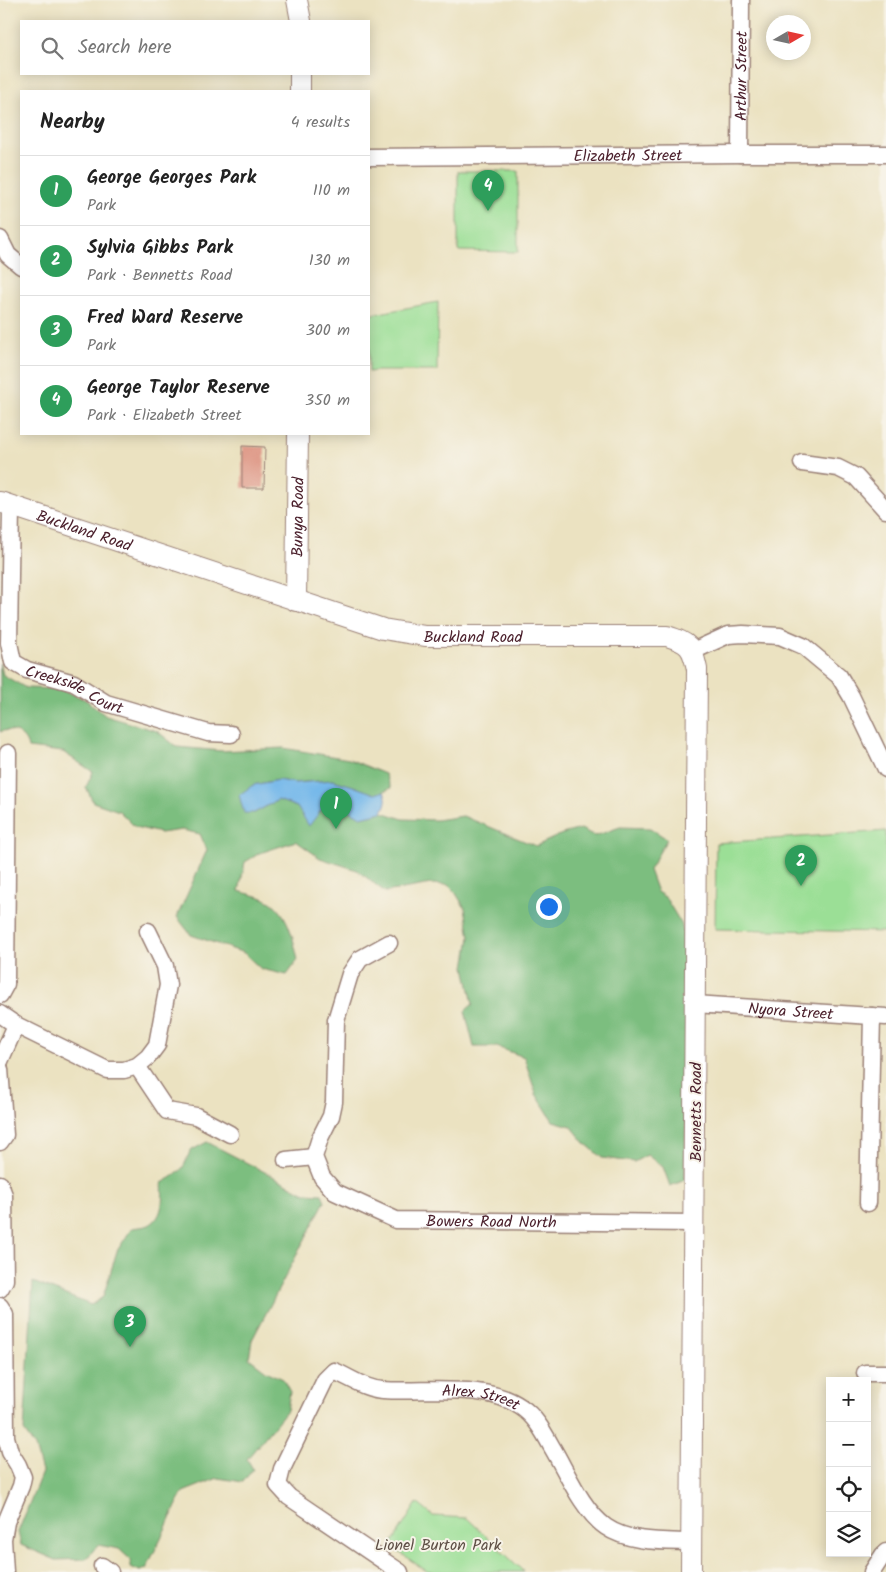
<!DOCTYPE html>
<meta charset="utf-8">
<style>
body{margin:0;font-family:Kalam,sans-serif;background:#f2f2f2;color:#222}
.controls{position:absolute;right:15px;bottom:15px;display:grid;overflow:hidden;border-radius:0px;box-shadow:0 2px 12px #0003}
.controls button{width:45px;height:45px;display:grid;place-items:center;padding:0;border:0;border-bottom:1px solid #e0e0e0;background:#fff;color:#222;font:25px sans-serif}
.compass{position:absolute;left:766px;top:15px;width:45px;height:45px;border-radius:50%;background:#fff;box-shadow:0 2px 12px #0003;rotate:81deg}
.you{position:absolute;left:548px;top:906px;width:18px;height:18px;margin:-12px;border:4px solid #fff;border-radius:50%;background:#1a73e8;box-shadow:0 0 0 8px #1a73e833}
.badge{display:grid;place-items:center;width:32px;height:32px;border-radius:50%;background:#2563eb;color:#fff;font-size:16px;font-weight:700}
.pin{position:absolute;translate:-50% -41px;filter:drop-shadow(0 1px 2px #0008)}
.pin::after{content:'';position:absolute;top:26px;width:18px;height:15px;background:inherit;clip-path:polygon(0 0,100% 0,50% 100%)}
.list{margin:0;padding:0;list-style:none}
h2{display:flex;justify-content:space-between;align-items:center;height:65px;margin:0;padding:0 20px;font-size:21px}
h2 small{font-size:16px;font-weight:400;color:#767676}
.list li{display:grid;grid-template-columns:32px 1fr auto;gap:15px;align-items:center;box-sizing:border-box;height:70px;padding:0 20px;border-top:1px solid #e0e0e0}
.list b{display:block;font-size:19px;white-space:nowrap}
.list p{margin:0;font-size:16px;white-space:nowrap;color:#767676}
.list em{font-size:16px;font-style:normal;color:#767676}
.icon{flex:none;width:28px;height:28px;fill:none;stroke:currentColor;stroke-width:2;stroke-linecap:round;stroke-linejoin:round}
.map{position:relative;flex:none;width:886px;height:1572px;overflow:hidden}
.search{position:absolute;background:#fff;box-shadow:0 2px 12px #0003;left:20px;top:20px;width:350px;height:55px;display:flex;align-items:center;gap:12px;box-sizing:border-box;padding:0 18px;border-radius:0px;color:#767676;font-size:19px}
.panel{position:absolute;background:#fff;box-shadow:0 2px 12px #0003;left:20px;top:90px;width:350px;height:345px;border-radius:0px}
.map>svg:first-child{display:block}
.green{fill:#9bdf96;stroke:#727f60}
.forest{fill:#7cbe7f;stroke:#636e55}
.water{fill:#75b8ea;stroke:#606c8a}
.building{fill:#e09d8c}
.lines{fill:none;stroke-linecap:round;stroke-linejoin:round}
.minor-casing{stroke:#9a8076;stroke-width:19}
.tertiary-casing{stroke:#9a8076;stroke-width:22}
.minor{stroke:#fff;stroke-width:16}
.tertiary{stroke:#fff;stroke-width:20}
.labels{text-anchor:middle;stroke-width:4;stroke-linejoin:round;paint-order:stroke}
.street-label{font-size:16px;fill:#4a1f2b;stroke:#f7f3e8}
.park-label{font-size:16px;fill:#5e4f46;stroke:#f7f3e8}
</style>
<div class="map">
<svg width="886" height="1572" viewBox="0 0 886 1572">
<rect width="100%" height="100%" fill="#f7f3e8"/>
<filter id="ink" filterUnits="userSpaceOnUse"><feTurbulence type="fractalNoise" baseFrequency=".02" numOctaves="2"/><feDisplacementMap in="SourceGraphic" scale="10" xChannelSelector="R" yChannelSelector="G"/><feConvolveMatrix kernelMatrix="1 2 1 2 8 2 1 2 1" color-interpolation-filters="sRGB"/></filter>
<filter id="wash" filterUnits="userSpaceOnUse"><feTurbulence type="fractalNoise" baseFrequency=".0096" numOctaves="4" result="noise"/><feDisplacementMap in="SourceGraphic" scale="20" xChannelSelector="R" yChannelSelector="G"/><feGaussianBlur stdDeviation="1.12" result="paint"/><feColorMatrix in="noise" values="0 0 0 0 0 0 0 0 0 0 0 0 0 0 0 0 0 1.4 0 .05"/><feComposite in="paint" operator="in"/></filter>
<g filter="url(#wash)">
<rect width="100%" height="100%" fill="#ebe2c1"/>
<g class="green">
<polygon points="458,171 518,171 518,252 458,251"/>
<polygon points="438,302 437,371 376,371 369,372 369,315"/>
<polygon points="886,831 886,932 715,929 716,843"/>
<polygon points="417,1503 433,1516 467,1518 524,1572 428,1572 390,1546"/>
</g>
<g class="forest">
<path d="M0,663L3,675L26,688L61,689L86,700L106,716L157,731L177,747L222,751L283,748L349,759L385,774L391,788L375,795L353,786L333,780L295,783L278,780L253,785L254,813L278,800L297,807L325,805L345,808L361,817L382,812L403,819L436,820L463,816L536,846L562,834L581,829L595,836L620,827L650,828L667,839L649,870L657,892L665,897L682,925L687,969L686,1059L681,1075L686,1092L685,1180L670,1186L663,1167L647,1155L634,1162L602,1158L585,1143L571,1126L553,1121L536,1094L524,1057L497,1047H474L465,1011L473,1004L465,967L470,937L465,908L455,892L448,885L431,884L385,892L357,870L320,858L296,841L260,853L245,862L239,891C247,894 257,895 265,899C288,909 293,938 298,960L287,975L261,969L244,953L191,935L177,917L207,850L200,834L182,830L160,833L135,827L119,811L93,802L86,787L93,772L63,752L28,748C26,735 12,727 0,732Z"/>
<path d="M207,1142L305,1193L322,1194L325,1201L252,1340L249,1358L266,1371L283,1379L290,1392L287,1410L247,1459L253,1469L243,1482L218,1478L183,1492L146,1569L140,1571L131,1567V1560L119,1549L98,1545L86,1559L56,1560L21,1545L18,1532L42,1472L35,1447L24,1431L33,1282L91,1305L103,1297L117,1251L132,1228C137,1227 144,1227 149,1225C164,1217 163,1198 162,1183C180,1173 183,1171 190,1151Z"/>
</g>
<path class="water" d="M278,780L295,783L333,780L353,786L375,794L384,791C388,799 386,804 382,812L361,817L345,808L325,805L309,826L297,807L278,800L254,813H244L239,795L253,785Z"/>
<g id="blocks">
<polygon class="building" points="242,446 265,447 264,488 242,488"/>
</g>
</g>
<g filter="url(#ink)">
<use href="#blocks" fill-opacity="0" stroke="#9a8076" stroke-width="1"/>
<g class="lines">
<g class="minor-casing">
<g id="minor">
<path id="s1" d="M740,154L741,0"/>
<path id="s2" d="M369,157L740,154H886"/>
<polyline points="0,239 8,255 21,266"/>
<polyline points="802,463 838,468 856,477 886,510"/>
<path id="s3" d="M11,506L9,643L13,662L27,670L74,683L106,703L208,733L231,734"/>
<polyline points="693,651 728,635 743,634 780,636 803,646 839,676 851,696 886,769"/>
<path id="s4" d="M389,943L360,959L350,974L336,1020L334,1102L331,1116L320,1138L314,1157L322,1177L335,1192L396,1220L694,1223"/>
<polyline points="0,995 6,984 8,753"/>
<path id="s5" d="M695,1004L886,1017"/>
<polyline points="0,1014 16,1025 107,1070 124,1070 137,1066 148,1057 157,1045 168,985 165,966 148,931"/>
<polyline points="0,1061 16,1025"/>
<polyline points="137,1066 167,1111 196,1116 230,1134"/>
<polyline points="0,1069 5,1135 0,1142"/>
<polyline points="286,1160 314,1157"/>
<polyline points="0,1184 4,1195 5,1280 0,1289"/>
<polyline points="868,1203 872,1016"/>
<polyline points="0,1306 5,1314 6,1437 10,1452 18,1465 23,1477 21,1486 6,1522 3,1539 5,1572"/>
<polyline points="865,1373 886,1373"/>
<polyline points="102,1566 110,1572"/>
<path id="s6" d="M400,1572L289,1497L278,1485L282,1469L325,1380L334,1371C351,1378 365,1389 383,1390C426,1393 485,1382 521,1407C536,1417 544,1433 553,1449C567,1473 583,1511 606,1527C629,1543 665,1541 691,1542"/>
<polyline points="872,1572 883,1555 886,1552"/>
</g>
</g>
<g class="tertiary-casing">
<g id="tertiary">
<polyline points="297,0 301,21"/>
<polyline points="300,91 300,74"/>
<path id="s7" d="M0,502L383,629L425,636H667C689,643 692,646 697,669L691,1572"/>
<path id="s8" d="M296,601L298,434"/>
</g>
</g>
<use href="#minor" class="minor"/>
<use href="#tertiary" class="tertiary"/>
</g>
</g>
<g class="labels">
<g class="street-label">
<text dy="6" stroke="none"><textPath href="#s1" startOffset="78">Arthur Street</textPath></text>
<text dy="6" stroke="none"><textPath href="#s2" startOffset="259">Elizabeth Street</textPath></text>
<text dy="6" stroke="none"><textPath href="#s8" startOffset="84">Bunya Road</textPath></text>
<text dy="6" stroke="none"><textPath href="#s7" startOffset="89">Buckland Road</textPath></text>
<text dy="6" stroke="none"><textPath href="#s7" startOffset="494">Buckland Road</textPath></text>
<text dy="6" stroke="none"><textPath href="#s3" startOffset="224">Creekside Court</textPath></text>
<text dy="6" stroke="none"><textPath href="#s5" startOffset="96">Nyora Street</textPath></text>
<text transform="translate(695 1112) rotate(-90)" y="6">Bennetts Road</text>
<text dy="6" stroke="none"><textPath href="#s4" startOffset="444">Bowers Road North</textPath></text>
<text dy="6" stroke="none"><textPath href="#s6" startOffset="430">Alrex Street</textPath></text>
</g>
<g class="park-label">
<text x="438" y="1550">Lionel Burton Park</text>
</g>
</g>
</svg>
<div class="controls">
<button>+</button>
<button>−</button>
<button><svg class="icon" aria-label="locate" viewBox="0 0 24 24"><circle cx="12" cy="12" r="6"/><path d="M12 2v4M12 18v4M2 12h4M18 12h4"/></svg></button>
<button><svg class="icon" aria-label="layers" viewBox="0 0 24 24"><path d="M12 4l9 5-9 5-9-5zM3 14l9 5 9-5"/></svg></button>
</div>
<svg class="compass" viewBox="-18 -18 36 36"><path d="M0-13l5 13h-10z" fill="#e53935"/><path d="M0 13l5-13h-10z" fill="#767676"/></svg>
<div class="you"></div>
<div class="pin badge" style="left:336px;top:829px;background:#2e9e5b">1</div>
<div class="pin badge" style="left:801px;top:886px;background:#2e9e5b">2</div>
<div class="pin badge" style="left:130px;top:1347px;background:#2e9e5b">3</div>
<div class="pin badge" style="left:488px;top:211px;background:#2e9e5b">4</div>
<div class="search"><svg class="icon" aria-label="search" viewBox="0 0 24 24"><circle cx="10" cy="10" r="6"/><path d="M15 15l6 6"/></svg>Search here</div>
<section class="panel">
<h2>Nearby<small>4 results</small></h2>
<ul class="list">
<li><span class="badge" style="background:#2e9e5b">1</span><div><b>George Georges Park</b><p>Park</p></div><em>110 m</em></li>
<li><span class="badge" style="background:#2e9e5b">2</span><div><b>Sylvia Gibbs Park</b><p>Park · Bennetts Road</p></div><em>130 m</em></li>
<li><span class="badge" style="background:#2e9e5b">3</span><div><b>Fred Ward Reserve</b><p>Park</p></div><em>300 m</em></li>
<li><span class="badge" style="background:#2e9e5b">4</span><div><b>George Taylor Reserve</b><p>Park · Elizabeth Street</p></div><em>350 m</em></li>
</ul>
</section>
</div>
